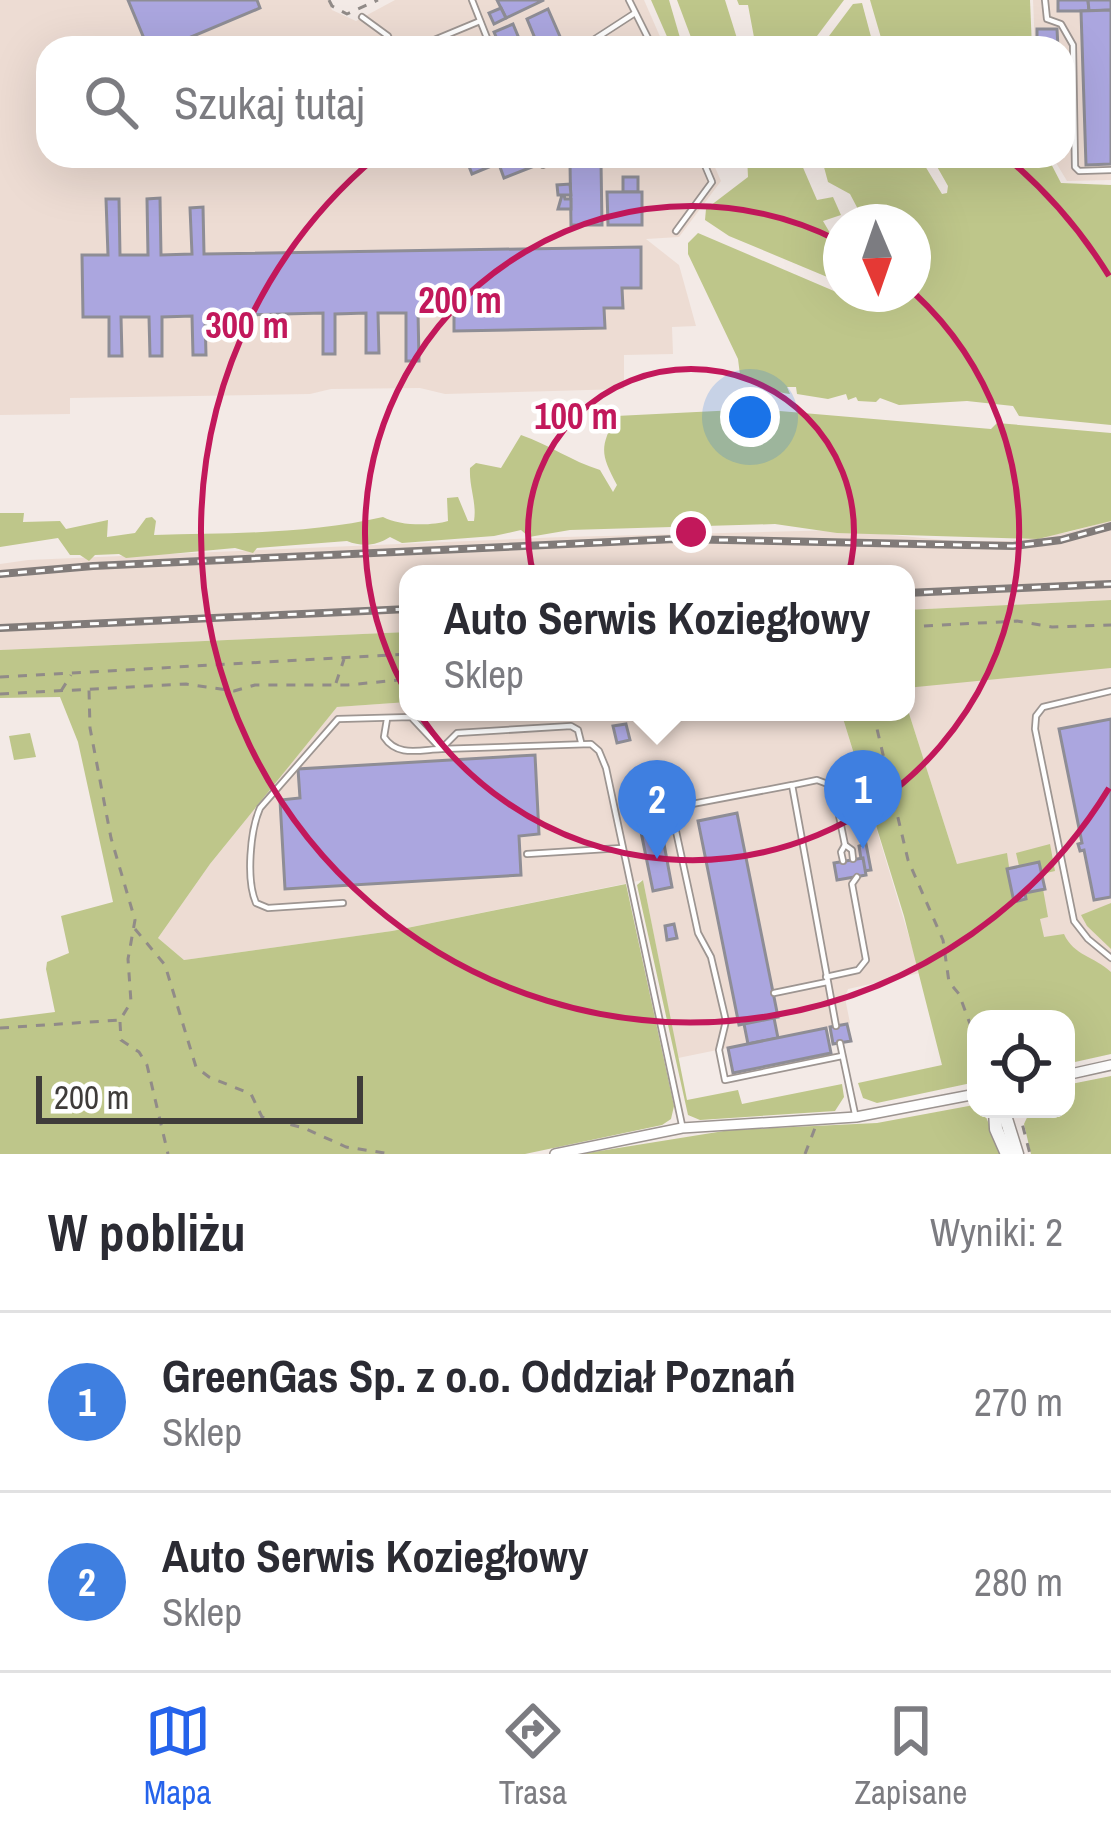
<!DOCTYPE html>
<html lang="pl">
<meta charset="utf-8">
<style>
body{margin:0;font-family:"Archivo Narrow",sans-serif;background:#f7f7f7;color:#2b2b33}
.controls{position:absolute;right:36px;bottom:36px;display:grid;overflow:hidden;border-radius:24px;box-shadow:0 12px 48px #0002}
.controls button{width:108px;height:108px;display:grid;place-items:center;padding:0;border:0;border-bottom:3px solid #e1e1e2;background:#fff;color:#2b2b33;font:60px sans-serif}
.compass{position:absolute;left:823px;top:204px;width:108px;height:108px;border-radius:50%;background:#fff;box-shadow:0 12px 48px #0002;rotate:178deg}
.scale{position:absolute;left:36px;bottom:30px;width:327px;box-sizing:border-box;padding-left:12px;border:6px solid #3f3c3a;border-top:0;font-size:33px;line-height:42px;white-space:nowrap;color:#3f3c3a;-webkit-text-stroke:9px #fff;paint-order:stroke}
.you{position:absolute;left:750px;top:417px;width:42px;height:42px;margin:-30px;border:9px solid #fff;border-radius:50%;background:#1a73e8;box-shadow:0 0 0 18px #1a73e833}
.badge{display:grid;place-items:center;width:78px;height:78px;border-radius:50%;background:#2563eb;color:#fff;font-size:39px;font-weight:700}
.pin{position:absolute;translate:-50% -99px;filter:drop-shadow(0 3px 6px #0008)}
.pin::after{content:'';position:absolute;top:63px;width:42px;height:36px;background:inherit;clip-path:polygon(0 0,100% 0,50% 100%)}
.popup{position:absolute;left:399px;top:565px;width:516px;height:156px;box-sizing:border-box;display:grid;place-content:center;border-radius:24px;background:#fff;filter:drop-shadow(0 3px 9px #0005);font-size:39px;white-space:nowrap;color:#7c7c81}
.popup b{font-size:45px;color:#2b2b33}
.popup::after{content:'';position:absolute;left:50%;top:100%;margin-left:-24px;border:24px solid transparent;border-top-color:#fff}
.list{margin:0;padding:0;list-style:none}
h2{display:flex;justify-content:space-between;align-items:center;height:156px;margin:0;padding:0 48px;font-size:51px}
h2 small{font-size:39px;font-weight:400;color:#7c7c81}
.list li{display:grid;grid-template-columns:78px 1fr auto;gap:36px;align-items:center;box-sizing:border-box;height:180px;padding:0 48px;border-top:3px solid #e1e1e2}
.list b{display:block;font-size:45px;white-space:nowrap}
.list p{margin:0;font-size:39px;white-space:nowrap;color:#7c7c81}
.list em{font-size:39px;font-style:normal;color:#7c7c81}
.icon{flex:none;width:66px;height:66px;fill:none;stroke:currentColor;stroke-width:2;stroke-linecap:round;stroke-linejoin:round}
.map{position:relative;flex:none;width:1111px;height:1154px;overflow:hidden}
.search{position:absolute;background:#fff;box-shadow:0 12px 48px #0002;left:36px;right:36px;top:36px;height:132px;display:flex;align-items:center;gap:30px;box-sizing:border-box;padding:0 42px;border-radius:36px;color:#7c7c81;font-size:45px}
.sheet{height:516px;background:#fff}
nav{display:flex;justify-content:space-around;align-items:center;box-sizing:border-box;height:168px;border-top:3px solid #e1e1e2;background:#fff;font-size:33px;color:#7c7c81}
nav a{display:grid;justify-items:center;gap:6px}
nav .on{color:#2563eb}
.map>svg:first-child{display:block}
.built{fill:#eddcd3}
.green{fill:#bec68a}
.building{fill:#aba6df;stroke:#8e8d95;stroke-width:3}
.lines{fill:none;stroke-linecap:round;stroke-linejoin:round}
.lane-casing{stroke:#9d9591;stroke-width:8}
.street-casing{stroke:#9d9591;stroke-width:12}
.secondary-casing{stroke:#9d9591;stroke-width:15}
.path{stroke:#918b88;stroke-width:3;stroke-dasharray:9 9;stroke-linecap:butt}
.lane{stroke:#fff;stroke-width:4.5}
.street{stroke:#fff;stroke-width:9}
.secondary{stroke:#fff;stroke-width:12}
.rail-casing{stroke:#817b79;stroke-width:8}
.rail{stroke:#fff;stroke-width:3;stroke-dasharray:9;stroke-linecap:butt}
.ring{fill:none;stroke:#c2185b;stroke-width:6}
.centre{fill:#c2185b;stroke:#fff;stroke-width:6}
.ring-label{font-size:36px;text-anchor:middle;font-weight:bold;fill:#c2185b;stroke:#fff;stroke-width:9;stroke-linejoin:round;paint-order:stroke}
</style>
<div class="map">
<svg width="1111" height="1154" viewBox="0 0 1111 1154">
<rect width="100%" height="100%" fill="#f3eae6"/>
<g class="built">
<polygon points="0,0 328,0 332,10 356,21 395,0 644,0 665,48 48,48 48,156 710,156 721,181 679,237 646,239 679,265 696,326 672,327 673,354 624,355 624,389 445,394 420,388 331,389 310,394 70,398 70,414 0,415"/>
<polygon points="1033,0 1111,0 1111,180 1067,181 1052,156 1063,156 1063,48 1035,48"/>
<polygon points="1111,520 1111,600 906,610 906,574 408,574 408,632 0,650 0,564 28,560 563,537 840,530 954,541 1009,541 1070,532"/>
<polygon points="1111,659 1111,1035 1066,1019 1005,1015 906,704 906,678"/>
<polygon points="408,702 408,712 841,712 920,973 848,989 845,998 850,1023 678,1058 643,880 392,931 184,960 158,938 210,864 337,707"/>
</g>
<g class="green">
<polygon points="651,0 669,0 683,48 672,48"/>
<polygon points="677,0 725,0 740,48 695,48"/>
<polygon points="737,0 844,0 808,48 756,48 748,5 739,5"/>
<polygon points="870,0 1030,0 1032,48 884,48"/>
<polygon points="862,3 874,48 820,48 853,4"/>
<polygon points="747,156 798,156 817,200 833,197 841,215 823,221 830,233 836,277 832,279 729,236 705,220 706,209 748,177"/>
<path d="M821,156H919L942,194L947,193L948,186L931,156H1047L1061,183L1111,185V425L1019,416L1013,406L967,401L899,405L880,398L876,402L858,401L856,397L848,400L846,394L828,399L797,394L796,387H787L790,394C772,393 759,379 740,375L738,359L688,254V243L698,233L841,294H913V222H857L860,213L850,194L828,182Z"/>
<path d="M757,409L991,429L997,423L1111,433V521L1038,539L837,533L775,524L570,530L529,537L521,530L494,536L402,543L390,537C376,546 362,547 347,541L257,548L253,553L235,548L126,558L119,554L95,555L89,561L80,555H70L58,538L0,547V513H24L23,522L60,521L66,529L108,520L107,537L135,533L146,518L152,517L156,521L154,535C230,533 310,534 383,517C399,526 431,526 448,521L447,498L458,497L468,521H474C477,502 469,488 470,468L476,463L501,468L521,435C550,445 571,461 600,470L613,492L617,485C600,453 600,448 616,416Z"/>
<polygon points="1111,600 1111,668 906,688 906,610"/>
<polygon points="408,632 408,702 337,707 210,864 158,938 184,960 392,931 626,884 674,1106 671,1119 662,1125 525,1154 0,1154 0,1019 55,1012 46,969 47,962 69,953 61,916 113,902 78,742 60,697 0,698 0,650"/>
<path d="M906,704L957,864L1007,853L1014,901L1026,899L1025,893L1043,889L1048,917L1040,919L1044,937L1064,934C1074,956 1094,956 1111,972V1054L1066,1064V1019H976V1051L972,1057L976,1060V1082L877,1103L863,1098L858,1083L942,1065L904,916L841,712H906Z"/>
<polygon points="30,733 36,757 14,760 9,736"/>
<polygon points="1050,844 1055,871 1042,874 1039,862 1019,866 1016,853"/>
<polygon points="643,880 687,1100 738,1090 742,1104 842,1084 844,1097 835,1111 700,1120 688,1115 637,885"/>
<polygon points="1111,903 1111,949 1087,926 1081,915"/>
<polygon points="1111,1076 1111,1154 1031,1154 1024,1124 1031,1109 1066,1109 1066,1085"/>
<polygon points="974,1105 984,1112 1001,1154 581,1154 730,1130 877,1123"/>
</g>
<g class="building">
<polygon points="128,0 257,0 260,8 165,48 148,48"/>
<polygon points="497,0 544,0 506,18"/>
<polygon points="1058,0 1088,0 1089,11 1058,11"/>
<polygon points="1088,0 1111,0 1111,10 1089,11"/>
<polygon points="501,8 506,18 494,24 489,13"/>
<polygon points="548,9 565,48 539,48 527,19"/>
<polygon points="1111,10 1111,164 1086,165 1081,11"/>
<polygon points="513,24 523,48 501,48 494,32"/>
<polygon points="1037,29 1057,29 1058,48 1037,48"/>
<polygon points="465,156 516,156 472,174"/>
<polygon points="526,156 532,167 504,178 500,167"/>
<polygon points="570,163 601,163 602,225 571,225"/>
<rect x="623" y="177" width="15" height="15"/>
<polygon points="570,184 571,195 564,195 565,199 571,199 571,209 558,209 562,195 558,195 557,185"/>
<polygon points="607,192 642,192 642,225 608,225"/>
<polygon points="160,198 161,255 192,254 190,208 203,207 204,254 641,247 641,288 622,288 623,308 604,308 605,328 454,331 454,311 418,312 419,361 406,361 406,313 378,313 379,353 366,353 366,313 335,314 335,354 323,354 323,313 205,316 206,355 193,355 192,316 162,317 162,356 150,356 149,317 121,317 122,356 109,356 109,317 83,317 82,255 108,255 106,199 119,199 120,255 148,255 147,199"/>
<polygon points="1111,719 1111,897 1094,900 1084,850 1080,851 1078,844 1082,843 1059,729"/>
<polygon points="626,724 630,740 617,743 613,726"/>
<polygon points="535,755 539,834 519,836 521,875 285,889 280,800 300,798 298,769"/>
<polygon points="661,764 668,798 655,800 648,767"/>
<polygon points="639,807 641,821 631,823 628,809"/>
<polygon points="737,813 778,1017 739,1025 698,821"/>
<polygon points="661,828 672,887 653,891 641,832"/>
<polygon points="866,844 871,870 863,871 859,846"/>
<polygon points="863,858 866,875 837,880 834,863"/>
<polygon points="1039,862 1045,889 1025,893 1026,899 1014,902 1007,869"/>
<polygon points="674,924 677,938 667,940 665,926"/>
<polygon points="774,1018 778,1038 748,1044 744,1024"/>
<polygon points="847,1024 851,1041 833,1044 830,1027"/>
<polygon points="826,1028 831,1053 733,1073 728,1048"/>
</g>
<g class="lines">
<g class="lane-casing">
<g id="lane">
<polyline points="472,0 491,48"/>
<polyline points="629,0 653,48"/>
<polyline points="1045,0 1047,19 1061,24 1073,45 1075,167 1079,171 1111,170"/>
<polyline points="362,17 388,36 393,48"/>
<polyline points="415,48 480,21"/>
<polyline points="581,48 635,13"/>
<polyline points="536,156 543,165 560,156"/>
<polyline points="676,231 712,182 701,156"/>
<polyline points="1111,691 1043,707 1036,716 1035,729 1074,921 1088,939 1111,958"/>
<path d="M387,719L384,737C397,757 419,750 441,749L457,733L571,726L578,730L581,742"/>
<polyline points="793,785 817,780 833,786 845,845 852,850 853,859"/>
<polyline points="527,854 622,848"/>
<polyline points="843,861 841,852 845,845"/>
<path d="M343,903L268,908L256,903C246,880 250,831 260,808L338,719L411,717L441,749L591,744L599,751L606,768L682,1125"/>
<polyline points="826,977 858,970 866,960 852,884 857,877"/>
<polyline points="774,993 827,982"/>
<polyline points="836,1026 792,785 671,808 698,933 711,957 726,1021 719,1050 725,1080 842,1056"/>
<polyline points="840,1043 855,1114"/>
</g>
</g>
<g class="street-casing">
<g id="street">
<polyline points="1066,1075 1111,1065"/>
<polyline points="555,1154 682,1128 856,1117 976,1094"/>
</g>
</g>
<g class="secondary-casing">
<g id="secondary">
<polyline points="995,1109 996,1129 1007,1154"/>
<polyline points="1003,1109 1017,1154"/>
</g>
</g>
<g class="path">
<polyline points="329,0 332,6 347,14 378,0"/>
<polyline points="906,627 1017,621 1052,627 1111,625"/>
<polyline points="0,677 408,654"/>
<polyline points="336,683 344,659"/>
<polyline points="61,691 71,675"/>
<polyline points="0,694 186,684 234,691 255,685 348,685 408,679"/>
<polyline points="873,712 908,860 943,940 949,982 959,994 976,1040"/>
<polyline points="135,929 165,965 196,1067 209,1077 251,1094 262,1117 304,1128 346,1147 391,1154"/>
<polyline points="120,1022 121,1040 139,1052 147,1065 168,1154"/>
<polyline points="0,1028 120,1020 131,1002 128,959 135,920 111,838 90,728 89,690"/>
<polyline points="1028,1109 1022,1123 1030,1154"/>
<polyline points="805,1154 815,1128"/>
</g>
<use href="#lane" class="lane"/>
<use href="#street" class="street"/>
<use href="#secondary" class="secondary"/>
<g class="rail-casing">
<g id="rail">
<polyline points="0,574 93,566 675,539 1013,546 1061,540 1111,526"/>
<polyline points="906,593 1111,584"/>
<polyline points="0,628 408,609"/>
</g>
</g>
<use href="#rail" class="rail"/>
</g>
<g class="ring">
<circle cx="691" cy="532" r="163"/>
<path d="M914 293A327 327 0 1 1 839 241"/>
<path d="M1109 788A490 490 0 1 1 376 157M619 47A490 490 0 0 1 763 47M1006 157A490 490 0 0 1 1109 276"/>
</g>
<circle cx="691" cy="532" r="18" class="centre"/>
<g class="ring-label">
<text x="460" y="313">200 m</text>
<text x="247" y="338">300 m</text>
<text x="576" y="429">100 m</text>
</g>
</svg>
<div class="controls">
<button><svg class="icon" aria-label="locate" viewBox="0 0 24 24"><circle cx="12" cy="12" r="6"/><path d="M12 2v4M12 18v4M2 12h4M18 12h4"/></svg></button>
</div>
<svg class="compass" viewBox="-18 -18 36 36"><path d="M0-13l5 13h-10z" fill="#e53935"/><path d="M0 13l5-13h-10z" fill="#7c7c81"/></svg>
<div class="scale">200 m</div>
<div class="you"></div>
<div class="pin badge" style="left:863px;top:849px;background:#3f7fe0">1</div>
<div class="pin badge" style="left:657px;top:859px;background:#3f7fe0">2</div>
<div class="popup"><b>Auto Serwis Koziegłowy</b>Sklep</div>
<div class="search"><svg class="icon" aria-label="search" viewBox="0 0 24 24"><circle cx="10" cy="10" r="6"/><path d="M15 15l6 6"/></svg>Szukaj tutaj</div>
</div>
<section class="sheet">
<h2>W pobliżu<small>Wyniki: 2</small></h2>
<ul class="list">
<li><span class="badge" style="background:#3f7fe0">1</span><div><b>GreenGas Sp. z o.o. Oddział Poznań</b><p>Sklep</p></div><em>270 m</em></li>
<li><span class="badge" style="background:#3f7fe0">2</span><div><b>Auto Serwis Koziegłowy</b><p>Sklep</p></div><em>280 m</em></li>
</ul>
</section>
<nav>
<a class="on"><svg class="icon" aria-label="map" viewBox="0 0 24 24"><path d="M3 6l6-2 6 2 6-2v14l-6 2-6-2-6 2zM9 4v14M15 6v14"/></svg>Mapa</a>
<a><svg class="icon" aria-label="directions" viewBox="0 0 24 24"><path d="M12 3l9 9-9 9-9-9zM9 14v-3h6M13 9l2 2-2 2"/></svg>Trasa</a>
<a><svg class="icon" aria-label="saved" viewBox="0 0 24 24"><path d="M7 4h10v16l-5-4-5 4z"/></svg>Zapisane</a>
</nav>
